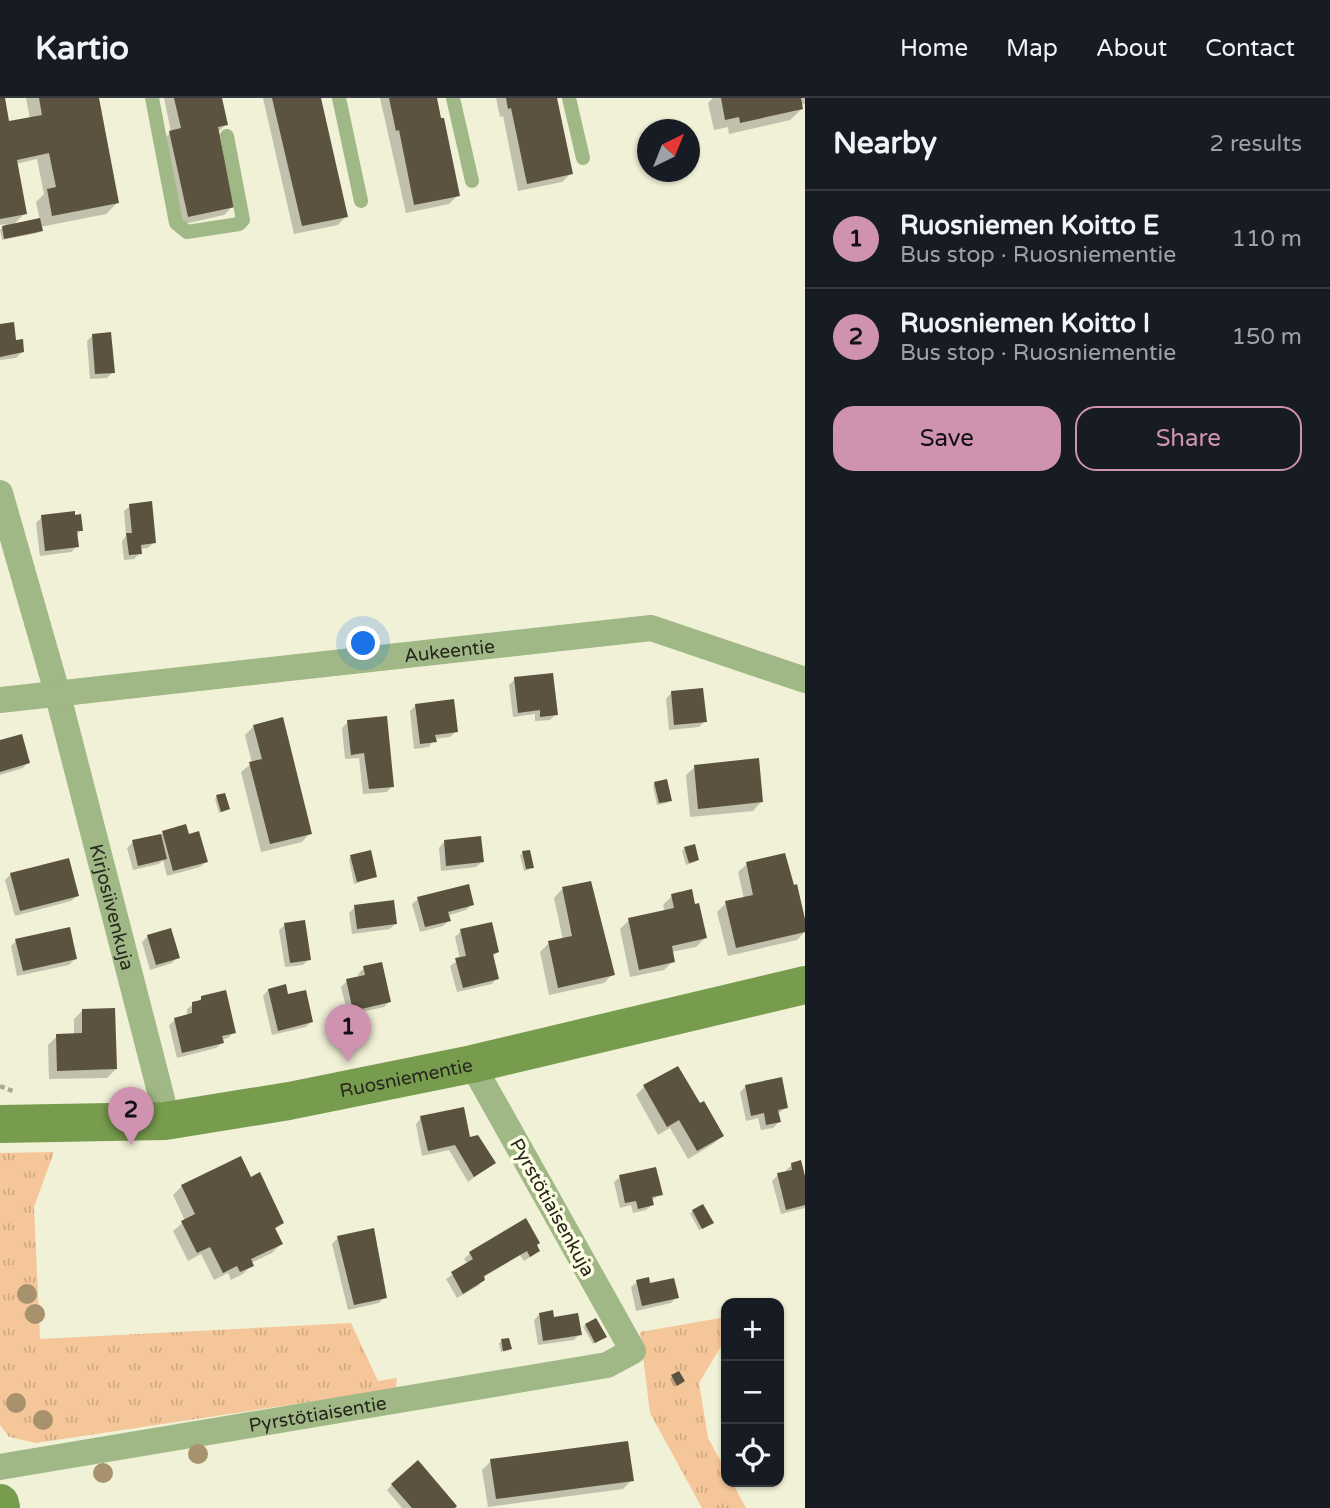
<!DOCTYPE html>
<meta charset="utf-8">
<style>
body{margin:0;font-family:"Varela Round",sans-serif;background:#242831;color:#f1f3f6}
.controls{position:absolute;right:21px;bottom:21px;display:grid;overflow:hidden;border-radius:14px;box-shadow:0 2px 5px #0004}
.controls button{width:63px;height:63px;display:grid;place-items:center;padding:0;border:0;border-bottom:2px solid #363941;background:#171b24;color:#f1f3f6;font:35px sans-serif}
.compass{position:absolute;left:637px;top:21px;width:63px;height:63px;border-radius:50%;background:#171b24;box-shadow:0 2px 5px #0004;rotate:43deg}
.you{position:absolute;left:364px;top:546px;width:24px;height:24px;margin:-18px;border:5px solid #fff;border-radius:50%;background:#1a73e8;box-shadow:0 0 0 10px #1a73e833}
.badge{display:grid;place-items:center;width:46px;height:46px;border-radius:50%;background:#d092b1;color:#111;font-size:23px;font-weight:700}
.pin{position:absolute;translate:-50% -58px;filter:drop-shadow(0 2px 4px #0008)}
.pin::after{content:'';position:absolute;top:37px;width:24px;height:21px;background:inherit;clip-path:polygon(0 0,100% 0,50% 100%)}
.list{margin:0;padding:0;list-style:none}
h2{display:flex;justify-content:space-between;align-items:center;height:91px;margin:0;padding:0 28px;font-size:30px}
h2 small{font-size:23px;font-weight:400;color:#9ea1a6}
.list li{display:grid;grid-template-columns:46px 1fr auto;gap:21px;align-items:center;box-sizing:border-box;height:98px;padding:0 28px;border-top:2px solid #363941}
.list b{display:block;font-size:26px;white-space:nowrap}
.list p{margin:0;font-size:23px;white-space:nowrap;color:#9ea1a6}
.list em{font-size:23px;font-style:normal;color:#9ea1a6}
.actions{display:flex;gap:14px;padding:21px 28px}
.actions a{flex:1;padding:16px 0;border:2px solid #d092b1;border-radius:21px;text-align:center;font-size:24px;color:#d092b1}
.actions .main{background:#d092b1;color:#111}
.icon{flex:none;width:38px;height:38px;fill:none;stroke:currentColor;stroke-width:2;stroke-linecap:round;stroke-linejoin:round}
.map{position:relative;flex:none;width:805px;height:1410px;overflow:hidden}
header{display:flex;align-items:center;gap:42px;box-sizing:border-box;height:98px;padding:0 35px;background:#171b24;border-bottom:2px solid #363941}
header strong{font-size:33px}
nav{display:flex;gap:38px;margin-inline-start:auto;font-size:24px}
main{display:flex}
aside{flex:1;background:#171b24}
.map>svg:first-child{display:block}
.grass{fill:url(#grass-tufts)}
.shadow{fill:#0003;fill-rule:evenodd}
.building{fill:#5b523f}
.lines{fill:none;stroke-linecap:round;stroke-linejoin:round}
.path{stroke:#a9a996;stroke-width:4.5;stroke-dasharray:5 3.5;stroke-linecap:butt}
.lane{stroke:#9fb885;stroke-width:14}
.street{stroke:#9fb885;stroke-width:26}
.secondary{stroke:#789c4d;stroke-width:38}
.tree{fill:#a8926d}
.labels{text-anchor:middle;stroke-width:7;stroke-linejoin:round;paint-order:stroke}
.street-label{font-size:19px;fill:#27271e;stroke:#fefee5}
</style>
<header>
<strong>Kartio</strong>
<nav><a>Home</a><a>Map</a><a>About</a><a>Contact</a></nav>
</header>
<main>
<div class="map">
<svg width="805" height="1410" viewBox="0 0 805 1410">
<defs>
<pattern id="grass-tufts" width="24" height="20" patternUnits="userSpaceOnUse" patternTransform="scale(1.75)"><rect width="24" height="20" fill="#f4c69a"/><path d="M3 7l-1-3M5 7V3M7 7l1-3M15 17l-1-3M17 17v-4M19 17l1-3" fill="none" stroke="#d1aa84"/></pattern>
</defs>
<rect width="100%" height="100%" fill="#f1f1d8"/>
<g class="grass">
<polygon points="54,1054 34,1109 40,1241 351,1225 378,1283 397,1280 396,1291 36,1345 9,1339 0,1327 0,1055"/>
<polygon points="726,1219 726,1240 699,1285 708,1340 726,1373 726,1384 732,1384 746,1410 702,1410 650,1315 640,1234"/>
</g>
<g class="shadow">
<path d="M0,0H3L8,27L30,21L26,0H97L117,105L106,116L40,129L38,135L2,142L0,132L6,126L0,127ZM37,61L44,96L36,104L40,122L13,127L25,115L16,66Z"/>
<polygon points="164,0 220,0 226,26 217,35 233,108 224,117 180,127 162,43 171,34"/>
<polygon points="263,0 320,0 346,118 338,127 294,136"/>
<polygon points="380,0 436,0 458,97 449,106 406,115"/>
<polygon points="496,0 554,0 571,75 562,84 518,93 503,18 500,19"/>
<polygon points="713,0 805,0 805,6 801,7 802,11 790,22 729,36 728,29 714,32 708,5"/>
<polygon points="0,228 22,254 16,260 0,262"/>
<polygon points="92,238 113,274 107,280 90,281 87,243"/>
<polygon points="130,408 154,444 148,450 140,451 140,455 134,461 124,462 122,443 126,438 124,413"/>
<polygon points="42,419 81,432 76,438 77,448 71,454 40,458 36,425"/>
<polygon points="515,581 556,616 550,622 535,623 535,616 513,619 509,587"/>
<polygon points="671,595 705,623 699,629 669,632 666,601"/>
<polygon points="416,607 456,633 450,639 434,641 429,649 414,651 410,613"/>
<polygon points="348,624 392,688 387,694 363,696 359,660 345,661 342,630"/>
<polygon points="254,628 310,735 302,744 261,754 241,674 252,665 245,637"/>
<polygon points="0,644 28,664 23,670 0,677"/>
<polygon points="695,669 761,704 753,713 690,719 686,677"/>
<polygon points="655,685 670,702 667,705 657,707 653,688"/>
<polygon points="217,699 228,711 225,713 219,715 215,701"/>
<polygon points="163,735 188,738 206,764 200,769 167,778 163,762 159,766 133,772 127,750 133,744 160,738"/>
<polygon points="444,744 482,764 476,769 441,773 439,750"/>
<polygon points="685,750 697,762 695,764 686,767 682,753"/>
<polygon points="523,755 532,769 530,771 524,773 520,757"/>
<polygon points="351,759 376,779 354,786 349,761"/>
<polygon points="747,766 805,828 805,834 797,842 728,858 717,814 726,805 744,801 738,774"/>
<polygon points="11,776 77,798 71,803 15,818 5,782"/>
<polygon points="562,791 613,876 604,885 549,897 540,854 549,845 563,842 554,800"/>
<polygon points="672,798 705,840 696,849 671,854 673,863 664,872 630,879 620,831 629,822 665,814 663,807"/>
<polygon points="418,801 472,806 466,812 447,818 449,823 443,828 420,834 412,806"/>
<polygon points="355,809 396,825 390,831 352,836 349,815"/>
<polygon points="285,827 309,861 303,867 285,869 279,832"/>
<polygon points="461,833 498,854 492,859 497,880 492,886 457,894 450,868 460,861 455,839"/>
<polygon points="148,838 178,859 172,865 150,872 142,844"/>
<polygon points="16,843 75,861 69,867 17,878 11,848"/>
<polygon points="364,870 389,904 384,909 348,917 341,889 347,883 359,880 358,876"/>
<polygon points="268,892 287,898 311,924 306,929 272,937 263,898"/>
<polygon points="202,900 234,934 228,940 221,942 222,945 216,950 177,960 169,927 175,922 187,918 187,911"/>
<polygon points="83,912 116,971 107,980 49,981 48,947 57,938 74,937 74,921"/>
<polygon points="644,989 699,1007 722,1038 713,1046 688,1061 670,1030 658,1037 636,997"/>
<polygon points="745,989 787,1009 777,1016 779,1024 773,1030 761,1032 758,1020 746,1023 740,994"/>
<polygon points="421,1020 469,1041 494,1065 468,1084 449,1052 422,1058 416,1026"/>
<polygon points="792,1067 805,1086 805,1110 781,1116 772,1083 778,1077 786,1075 786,1072"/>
<polygon points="620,1079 661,1096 651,1103 652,1107 646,1112 633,1115 631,1107 620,1110 614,1084"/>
<polygon points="250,1081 281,1125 274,1132 281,1146 272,1155 251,1165 252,1167 243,1176 231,1182 228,1175 214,1182 201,1156 188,1163 173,1133 185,1123 173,1097 182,1088"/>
<polygon points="693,1113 709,1127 699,1132 690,1115"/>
<polygon points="338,1140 385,1199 379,1205 348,1212 332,1146"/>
<polygon points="535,1148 538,1152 532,1158 524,1163 520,1157 482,1180 483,1182 478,1188 457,1200 446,1181 468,1166 464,1161 470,1155"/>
<polygon points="637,1184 649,1188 677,1199 671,1205 636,1213 631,1189"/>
<polygon points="540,1216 580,1236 574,1242 538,1247 534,1222"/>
<polygon points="586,1227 602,1241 593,1246 583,1229"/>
<polygon points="502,1243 510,1251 507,1253 501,1254 499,1245"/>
<polygon points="672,1279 680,1285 674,1289 670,1281"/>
<polygon points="491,1363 632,1382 623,1391 488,1409 482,1372"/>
<polygon points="392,1387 453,1410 402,1410 387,1392"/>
</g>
<g class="building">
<polygon points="0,0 5,0 9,23 42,17 39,0 99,0 119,105 52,118 47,91 56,89 49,55 17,62 27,116 0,121"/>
<polygon points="174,0 222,0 228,27 218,29 235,109 188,119 169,33 181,30"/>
<polygon points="272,0 321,0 348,119 302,128"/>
<polygon points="389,0 437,0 441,20 444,20 460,98 414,107 399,32 396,33"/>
<polygon points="506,0 557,0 573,76 527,86 511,10 508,11"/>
<polygon points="721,0 801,0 803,11 740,25 739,19 725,22"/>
<polygon points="40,120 43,133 4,141 2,128"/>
<polygon points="14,224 16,242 23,241 24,254 0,259 0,226"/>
<polygon points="111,234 115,275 95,276 92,236"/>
<polygon points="152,403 156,445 141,447 142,456 129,457 126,435 132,435 129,406"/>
<polygon points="75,413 75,417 81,416 83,433 77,433 79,449 45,453 41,417"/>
<polygon points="553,575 558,617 540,619 540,612 518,615 514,579"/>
<polygon points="703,590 707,624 674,627 671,593"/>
<polygon points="454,601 458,634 435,637 437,644 420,646 415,606"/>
<polygon points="387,618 394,689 369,691 364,655 351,657 347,622"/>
<polygon points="283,619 312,736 270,746 249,664 262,661 253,627"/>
<polygon points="22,636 30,665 0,674 0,642"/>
<polygon points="759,660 763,704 698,711 694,667"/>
<polygon points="667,681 672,703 659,705 654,684"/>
<polygon points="225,695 230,711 221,714 216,697"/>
<polygon points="186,726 189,736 199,733 208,764 173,773 162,733"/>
<polygon points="161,736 167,761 138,768 132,742"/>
<polygon points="481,738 484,764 446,768 444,742"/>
<polygon points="695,746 699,762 689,765 684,749"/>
<polygon points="371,752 377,779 357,784 350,757"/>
<polygon points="530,752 534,770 526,771 522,753"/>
<polygon points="785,755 794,787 797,786 805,821 805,834 736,850 725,803 753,797 746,764"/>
<polygon points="69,760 79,798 20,813 10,775"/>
<polygon points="591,783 615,877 558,890 548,843 572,838 562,789"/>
<polygon points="469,786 474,807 448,814 451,823 425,829 417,799"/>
<polygon points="692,791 695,806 699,805 707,840 672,848 675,864 639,872 628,820 674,810 671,796"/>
<polygon points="394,802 397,826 357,831 354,807"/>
<polygon points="305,822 311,862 290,865 284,825"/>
<polygon points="492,824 499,854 493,856 499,881 463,890 455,860 466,858 460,831"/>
<polygon points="70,829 77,861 23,873 15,841"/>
<polygon points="171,830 180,860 156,867 147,837"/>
<polygon points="382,864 391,904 353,913 346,881 365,877 363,868"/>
<polygon points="286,886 288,896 306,892 313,924 278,933 268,891"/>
<polygon points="226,892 236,935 222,938 224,945 182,955 174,920 192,915 192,904 201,902 201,898"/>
<polygon points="115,910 117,971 57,973 56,936 82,935 82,911"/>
<polygon points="678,968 700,1005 704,1003 724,1038 697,1053 679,1022 667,1029 643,987"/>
<polygon points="782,979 788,1010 778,1012 781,1024 766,1027 764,1015 751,1018 745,987"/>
<polygon points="464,1009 470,1039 478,1037 496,1065 474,1079 455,1047 428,1053 420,1018"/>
<polygon points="241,1058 251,1079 260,1074 284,1125 275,1130 283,1146 251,1161 254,1168 240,1174 237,1168 223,1175 210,1149 197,1155 181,1123 195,1116 181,1087"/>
<polygon points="801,1062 805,1078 805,1107 786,1112 777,1075 792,1072 791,1065"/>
<polygon points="656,1069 663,1097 652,1099 654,1107 638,1111 636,1103 625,1105 619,1077"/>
<polygon points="703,1106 714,1125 702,1131 692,1112"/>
<polygon points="526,1120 540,1145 537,1147 540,1153 530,1159 527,1153 484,1178 485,1182 463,1196 451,1174 473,1161 469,1154"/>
<polygon points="374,1130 387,1200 354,1207 337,1138"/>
<polygon points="649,1179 650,1185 674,1180 679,1200 642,1208 636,1182"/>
<polygon points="553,1212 554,1219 578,1215 582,1237 543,1243 539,1215"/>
<polygon points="596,1220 607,1239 595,1245 585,1226"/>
<polygon points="509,1240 512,1251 503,1253 501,1241"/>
<polygon points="679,1273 685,1283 677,1288 671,1277"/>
<polygon points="628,1343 634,1383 496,1401 490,1361"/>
<polygon points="418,1362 457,1408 455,1410 412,1410 391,1386"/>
</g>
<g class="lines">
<polyline class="path" points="0,988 15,994"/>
<g class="lane">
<polyline points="152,0 176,125 187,134 239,126 243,122 227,38"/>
<polyline points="339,0 361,103"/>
<polyline points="453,0 472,83"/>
<polyline points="569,0 583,60"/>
</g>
<g class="street">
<path id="s1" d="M0,395L57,594L162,1001L165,1023"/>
<path id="s2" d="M0,602L651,530L805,582"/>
<path id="s3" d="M0,1369L607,1267L633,1253L472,966"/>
</g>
<g class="secondary">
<path id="s4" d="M0,1026L165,1023L289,1003L472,966L805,887"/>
<polyline points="0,1405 1,1410"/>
</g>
</g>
<g class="tree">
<circle cx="27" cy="1196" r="10"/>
<circle cx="35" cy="1216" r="10"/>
<circle cx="16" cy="1305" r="10"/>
<circle cx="43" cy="1322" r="10"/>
<circle cx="198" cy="1356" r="10"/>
<circle cx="103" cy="1375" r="10"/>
</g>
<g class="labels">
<g class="street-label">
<text dy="7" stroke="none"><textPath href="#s2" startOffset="452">Aukeentie</textPath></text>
<text dy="7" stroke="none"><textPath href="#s1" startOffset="429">Kirjosiivenkuja</textPath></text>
<text dy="7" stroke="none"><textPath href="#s4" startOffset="410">Ruosniementie</textPath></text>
<text transform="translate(553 1109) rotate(61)" y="7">Pyrstötiaisenkuja</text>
<text dy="7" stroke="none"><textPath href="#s3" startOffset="322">Pyrstötiaisentie</textPath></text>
</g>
</g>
</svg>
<div class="controls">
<button>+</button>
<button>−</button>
<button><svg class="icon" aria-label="locate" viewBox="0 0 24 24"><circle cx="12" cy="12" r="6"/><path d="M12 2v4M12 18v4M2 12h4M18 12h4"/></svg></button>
</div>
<svg class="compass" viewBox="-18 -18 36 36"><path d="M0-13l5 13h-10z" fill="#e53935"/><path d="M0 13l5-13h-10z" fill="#9ea1a6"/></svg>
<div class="you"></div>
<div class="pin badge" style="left:348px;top:964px">1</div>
<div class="pin badge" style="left:131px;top:1047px">2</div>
</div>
<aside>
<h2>Nearby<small>2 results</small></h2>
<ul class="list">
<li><span class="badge">1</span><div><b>Ruosniemen Koitto E</b><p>Bus stop · Ruosniementie</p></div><em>110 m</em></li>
<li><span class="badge">2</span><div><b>Ruosniemen Koitto I</b><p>Bus stop · Ruosniementie</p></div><em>150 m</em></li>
</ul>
<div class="actions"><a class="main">Save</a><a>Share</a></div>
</aside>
</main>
